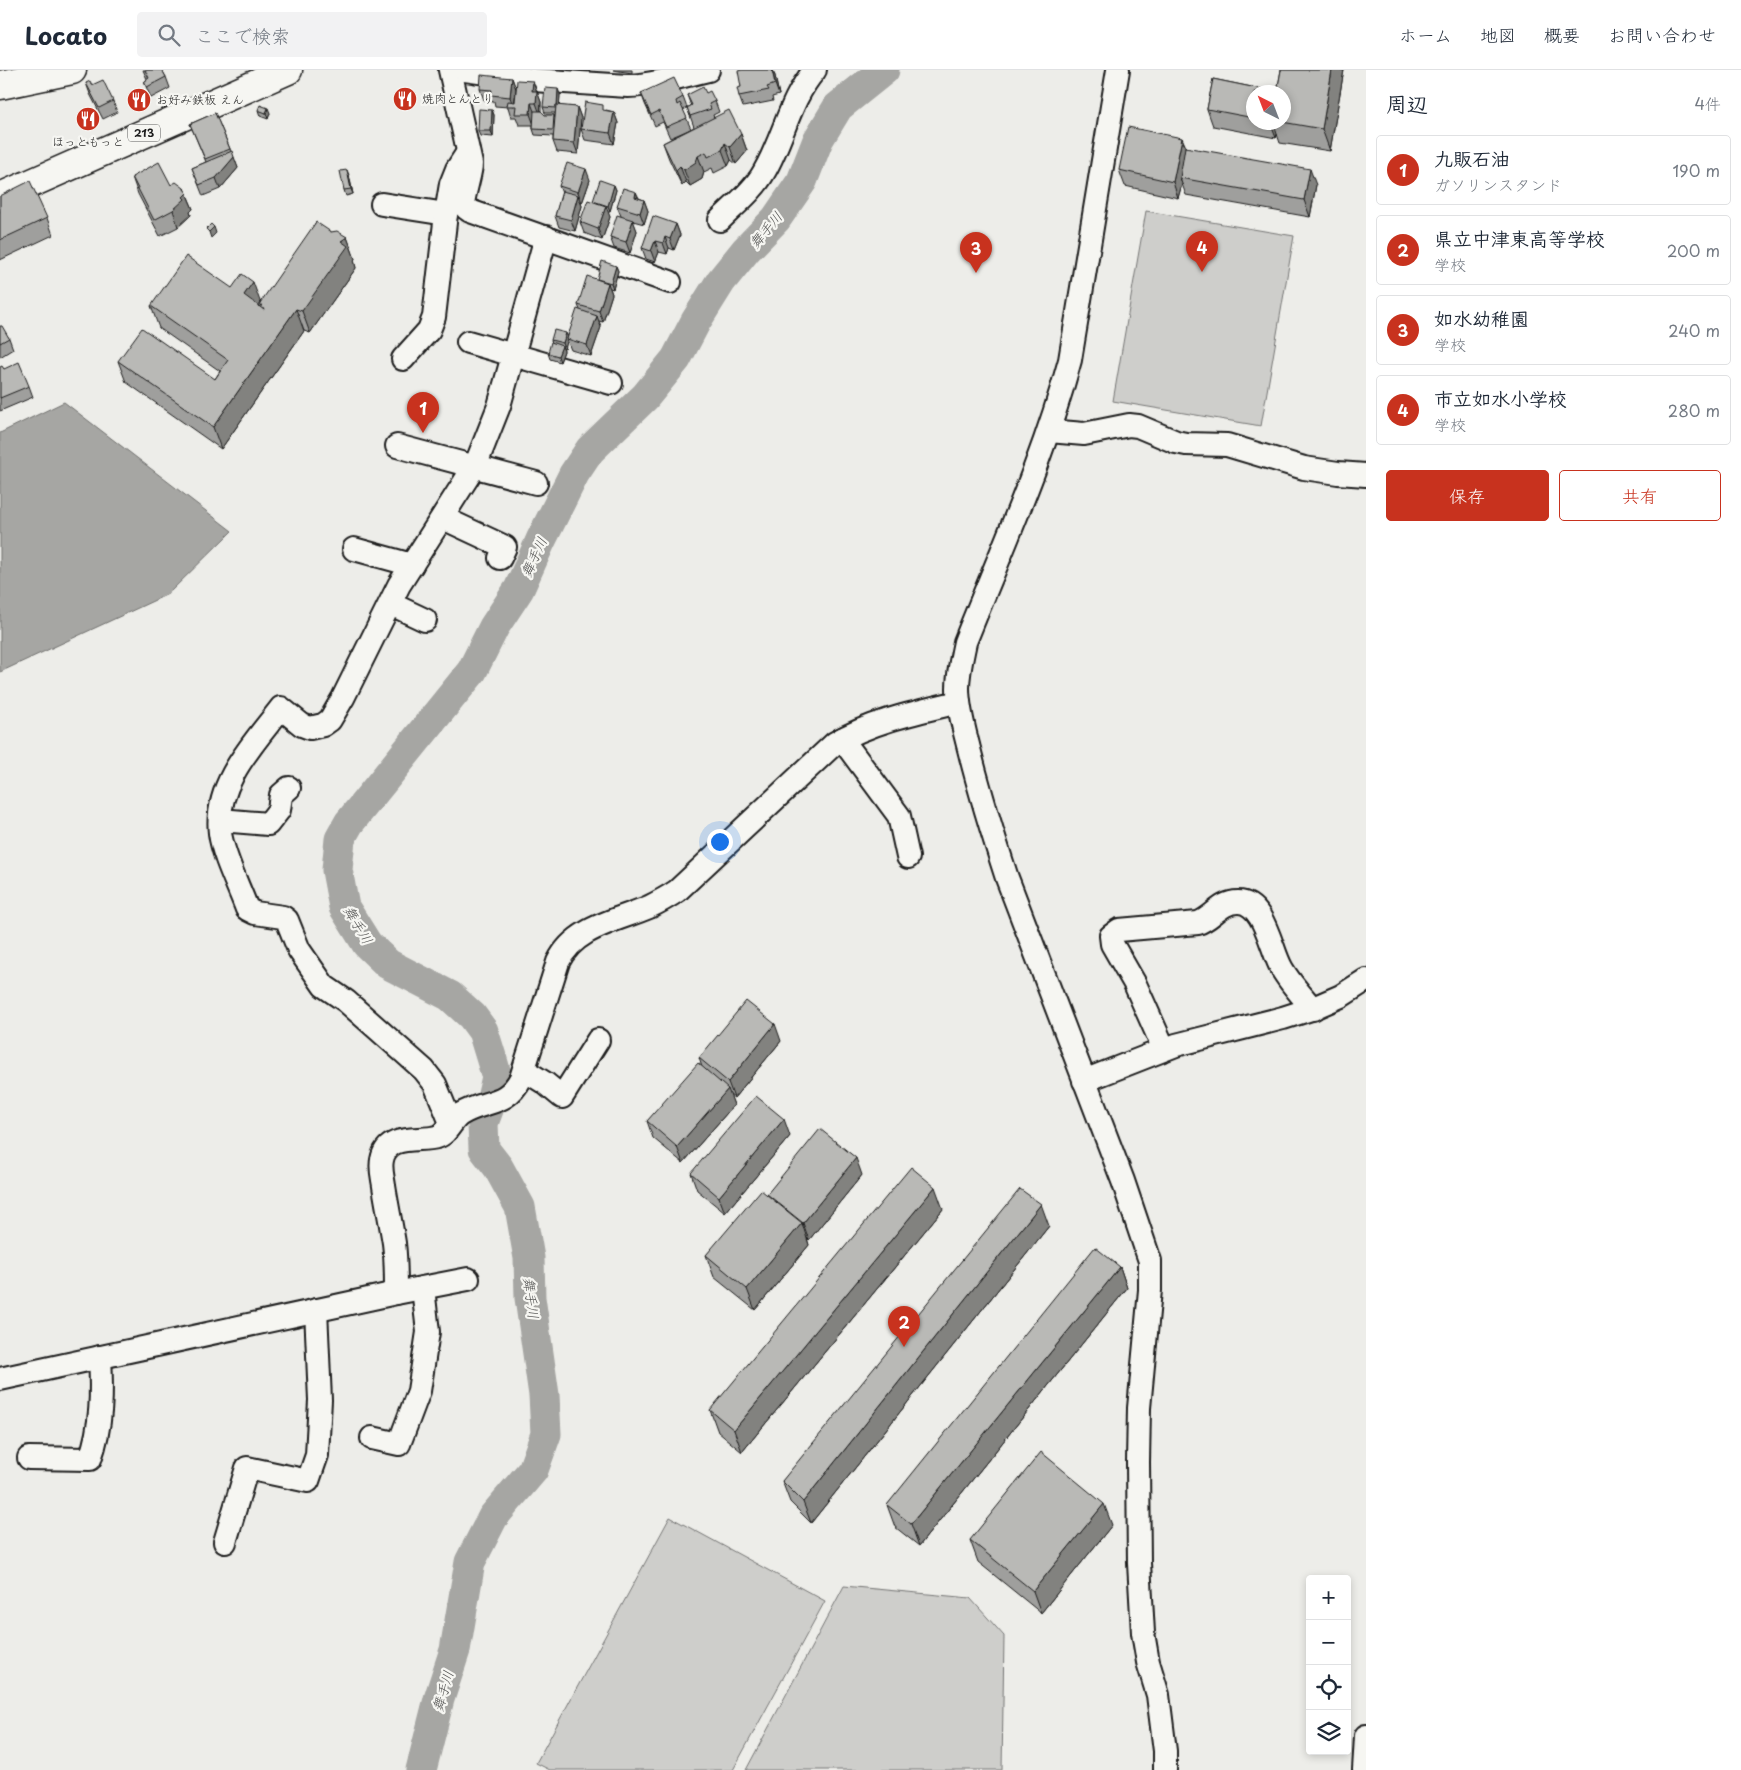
<!DOCTYPE html>
<html lang="ja">
<meta charset="utf-8">
<style>
body{margin:0;font-family:"Playpen Sans","Klee One",sans-serif;background:#f2f2f3;color:#1f2937}
.controls{position:absolute;right:15px;bottom:15px;display:grid;overflow:hidden;border-radius:5px;box-shadow:0 2px 8px #0003}
.controls button{width:45px;height:45px;display:grid;place-items:center;padding:0;border:0;border-bottom:1px solid #e0e1e3;background:#fff;color:#1f2937;font:25px sans-serif}
.compass{position:absolute;left:1246px;top:15px;width:45px;height:45px;border-radius:50%;background:#fff;box-shadow:0 2px 8px #0003;rotate:318deg}
.you{position:absolute;left:719px;top:771px;width:18px;height:18px;margin:-12px;border:4px solid #fff;border-radius:50%;background:#1a73e8;box-shadow:0 0 0 8px #1a73e833}
.badge{display:grid;place-items:center;width:32px;height:32px;border-radius:50%;background:#c8321e;color:#fff;font-size:16px;font-weight:700}
.pin{position:absolute;translate:-50% -41px;filter:drop-shadow(0 1px 2px #0008)}
.pin::after{content:'';position:absolute;top:26px;width:18px;height:15px;background:inherit;clip-path:polygon(0 0,100% 0,50% 100%)}
.list{margin:0;padding:0;list-style:none}
h2{display:flex;justify-content:space-between;align-items:center;height:65px;margin:0;padding:0 20px;font-size:21px}
h2 small{font-size:16px;font-weight:400;color:#747a83}
.list li{display:grid;grid-template-columns:32px 1fr auto;gap:15px;align-items:center;box-sizing:border-box;height:70px;margin:0 10px 10px;padding:0 10px;border:1px solid #e0e1e3;border-radius:5px}
.list b{display:block;font-size:19px;white-space:nowrap}
.list p{margin:0;font-size:16px;white-space:nowrap;color:#747a83}
.list em{font-size:16px;font-style:normal;color:#747a83}
.actions{display:flex;gap:10px;padding:15px 20px}
.actions a{flex:1;padding:11px 0;border:1px solid #c8321e;border-radius:5px;text-align:center;font-size:18px;color:#c8321e}
.actions .main{background:#c8321e;color:#fff}
.icon{flex:none;width:28px;height:28px;fill:none;stroke:currentColor;stroke-width:2;stroke-linecap:round;stroke-linejoin:round}
.map{position:relative;flex:none;width:1366px;height:1700px;overflow:hidden}
header{display:flex;align-items:center;gap:30px;box-sizing:border-box;height:70px;padding:0 25px;background:#fff;border-bottom:1px solid #e0e1e3}
header strong{font-size:24px}
nav{display:flex;gap:28px;margin-inline-start:auto;font-size:18px}
.search{width:350px;height:45px;background:#f2f2f3;display:flex;align-items:center;gap:12px;box-sizing:border-box;padding:0 18px;border-radius:5px;color:#747a83;font-size:19px}
main{display:flex}
aside{flex:1;background:#fff}
.map>svg:first-child{display:block}
.green{fill:#cececb;stroke:#757574}
.water{fill:#a6a6a3;stroke:#6f6f6d}
.lines{fill:none;stroke-linecap:round;stroke-linejoin:round}
.river{stroke:#a6a6a3;stroke-width:31}
.minor-casing{stroke:#1c1c1c;stroke-width:26}
.major-casing{stroke:#1c1c1c;stroke-width:31}
.highway-casing{stroke:#1c1c1c;stroke-width:31}
.minor{stroke:#f6f6f2;stroke-width:22}
.major{stroke:#f6f6f2;stroke-width:28}
.highway{stroke:#f6f6f2;stroke-width:28}
.wall{fill:#9f9f9d;stroke:#1c1c1c}
.shaded-wall{fill:#82827f;stroke:#1c1c1c}
.building{fill:#b9b9b6;stroke:#1c1c1c}
.labels{text-anchor:middle;stroke-width:4.5;stroke-linejoin:round;paint-order:stroke}
.shield{fill:#f6f6f2;stroke:#5d5d5c;stroke-width:1}
.shield-label{font-size:11px;font-weight:bold;fill:#1c1c1c}
.poi-label{font-size:12px;fill:#1c1c1c;stroke:#f6f6f2;text-anchor:start}
.water-label{font-size:14px;font-style:italic;fill:#535352;stroke:#f6f6f2}
</style>
<header>
<strong>Locato</strong>
<div class="search"><svg class="icon" aria-label="search" viewBox="0 0 24 24"><circle cx="10" cy="10" r="6"/><path d="M15 15l6 6"/></svg>ここで検索</div>
<nav><a>ホーム</a><a>地図</a><a>概要</a><a>お問い合わせ</a></nav>
</header>
<main>
<div class="map">
<svg width="1366" height="1700" viewBox="0 0 1366 1700">
<rect width="100%" height="100%" fill="#edede9"/>
<filter id="ink" filterUnits="userSpaceOnUse"><feTurbulence type="fractalNoise" baseFrequency=".02" numOctaves="2"/><feDisplacementMap in="SourceGraphic" scale="10" xChannelSelector="R" yChannelSelector="G"/><feConvolveMatrix kernelMatrix="1 2 1 2 8 2 1 2 1" color-interpolation-filters="sRGB"/></filter>
<g filter="url(#ink)">
<g class="green">
<polygon points="1146,141 1294,166 1261,356 1113,331"/>
<polygon points="670,1447 825,1531 733,1700 550,1700 536,1693"/>
<polygon points="844,1516 970,1528 1004,1566 1002,1700 746,1700"/>
</g>
<polygon class="water" points="64,332 232,461 168,524 0,602 0,363"/>
<g class="lines">
<polyline class="river" points="421,1700 439,1629 455,1580 470,1492 493,1447 533,1400 546,1364 544,1325 530,1228 529,1188 520,1137 498,1097 484,1079 483,1053 492,1029 497,1007 491,987 483,961 472,946 450,926 388,894 367,874 344,837 337,800 340,769 349,753 472,601 494,557 519,519 541,470 574,404 590,380 645,327 676,289 696,251 721,211 746,180 776,149 802,111 818,70 838,37 884,0"/>
<g class="minor-casing">
<g id="minor">
<path d="M450,0L471,94C471,104 462,128 464,135C465,138 467,139 470,141L670,212"/>
<path d="M465,0L533,10L628,16C655,15 681,6 708,0"/>
<path d="M1118,0L1070,290C1044,387 1002,479 965,572C962,587 958,602 958,618C958,638 964,659 969,679C980,723 993,765 1007,808L1123,1111L1150,1191V1220L1139,1338L1138,1392L1139,1493L1143,1563L1148,1592L1158,1625L1165,1681V1700"/>
<polyline points="382,134 446,144"/>
<path d="M720,150C735,135 754,120 764,102C784,68 789,30 815,0"/>
<polyline points="468,272 611,313"/>
<polyline points="403,289 429,260 434,247 446,144 451,114 457,99 468,82"/>
<polyline points="1049,361 1084,364 1129,355 1138,356 1176,372 1186,374 1227,375 1304,398 1338,403 1366,405"/>
<polyline points="397,376 536,413"/>
<polyline points="443,448 505,477 500,488"/>
<polyline points="354,479 412,495"/>
<polyline points="391,534 425,550"/>
<polyline points="842,669 899,746 908,787"/>
<polyline points="220,750 268,754 279,740 281,725 289,718"/>
<path d="M1164,979L1135,914L1112,874L1111,866L1119,860L1198,853C1213,848 1220,832 1238,832C1265,832 1271,881 1282,899C1290,913 1302,926 1313,939"/>
<polyline points="524,1000 545,1013 562,1027 598,970"/>
<polyline points="1084,1011 1176,975 1283,948 1311,939 1341,926 1366,910"/>
<path d="M451,1053L435,1014L424,1000L346,931L324,916L299,880L287,850L283,847L255,843L247,839C239,817 223,786 220,763C214,714 254,673 281,638L302,655L310,658L323,655L330,650L343,628L399,515L476,394L499,336L546,167"/>
<path d="M396,1223C396,1206 396,1189 394,1173C391,1154 387,1135 384,1116C383,1108 380,1099 382,1090C387,1063 418,1072 437,1067C448,1064 451,1050 461,1044C486,1029 506,1037 521,1008L558,892C575,857 616,851 649,837C659,832 668,827 677,821L835,673C873,651 917,642 959,632"/>
<polyline points="0,1309 396,1223 468,1209"/>
<polyline points="372,1368 399,1374 419,1321 428,1262 423,1218"/>
<path d="M29,1388L90,1389C102,1356 102,1322 100,1287"/>
<polyline points="225,1472 247,1398 308,1411 317,1385 320,1330 316,1240"/>
<polyline points="1364,1700 1366,1666"/>
</g>
</g>
<g class="major-casing">
<polyline id="major" points="0,15 72,0"/>
</g>
<g class="highway-casing">
<polyline id="highway" points="0,127 288,0"/>
</g>
<use href="#minor" class="minor"/>
<use href="#major" class="major"/>
<use href="#highway" class="highway"/>
</g>
<g class="wall">
<polygon points="143,0 162,0 166,7 170,18 151,28 144,12 147,9"/>
<polygon points="613,0 632,0 632,3"/>
<polygon points="742,0 773,0 775,6 779,25 772,27 773,31 743,37 739,26 741,17"/>
<polygon points="1281,0 1344,0 1330,81 1280,73 1277,64 1276,68 1213,56 1207,39 1213,9 1276,22 1254,22 1254,52 1284,52 1284,22 1277,22"/>
<polygon points="512,8 516,19 514,32 515,32 533,11 541,32 541,41 545,45 554,45 555,48 555,43 545,43 543,37 560,24 559,36 577,37 581,48 578,84 557,82 553,71 553,66 535,65 533,59 533,55 519,55 516,47 511,47 508,37 495,36 494,31 484,30 480,19"/>
<polygon points="86,13 113,31 117,42 103,49 90,24"/>
<polygon points="641,23 683,27 687,38 683,40 691,59 670,68 663,52 655,56 645,34"/>
<polygon points="706,23 715,31 719,42 713,45 714,48 741,64 747,81 736,94 731,90 728,96 714,103 712,98 704,102 702,109 690,116 686,112 682,116 669,89 663,73 694,57 687,37 689,37 691,36 687,25"/>
<polygon points="258,40 270,43 268,49 260,46"/>
<polygon points="492,40 494,45 493,67 480,66 478,61"/>
<polygon points="606,40 614,42 618,53 614,74 585,70 581,59"/>
<polygon points="215,43 238,98 220,119 203,126 192,98 206,92 190,54"/>
<polygon points="1182,68 1186,77 1316,115 1310,147 1186,125 1182,114 1178,128 1125,116 1119,100"/>
<polygon points="349,105 353,124 346,126 344,120"/>
<polygon points="132,107 171,115 186,122 193,139 190,142 191,145 178,157 160,166 138,124"/>
<polygon points="590,110 582,133 581,133 582,136 575,161 559,157 555,146 562,123 559,116"/>
<polygon points="614,115 616,120 610,141 607,141 610,147 602,170 584,163 580,152"/>
<polygon points="636,122 639,128 644,130 648,141 644,154 633,151 637,161 630,183 614,178 610,167 621,146 617,136"/>
<polygon points="0,126 47,148 53,165 0,190"/>
<polygon points="676,154 680,165 674,180 669,178 667,184 659,182 655,192 646,189 642,178"/>
<polygon points="331,162 347,167 355,189 354,190 356,198 310,263 304,261 221,379 126,312 118,291 215,309 220,301 159,258 151,236 232,218 260,232"/>
<polygon points="616,196 618,201 613,219 610,218 612,224 603,252 599,251 601,257 591,286 571,280 567,270 565,279 563,278 564,281 560,292 550,289 548,283 552,273 551,270 567,267 580,240 578,235 597,210"/>
<polygon points="0,256 9,268 13,279 0,287"/>
<polygon points="0,297 4,299 29,316 33,327 0,341"/>
<polygon points="781,971 734,1028 730,1025 734,1035 683,1093 653,1068 647,1051 702,997 699,988"/>
<polygon points="790,1066 725,1143 697,1120 691,1103"/>
<polygon points="862,1105 809,1170 807,1168 809,1175 755,1240 714,1207 706,1185 767,1125"/>
<polygon points="943,1139 742,1382 718,1362 710,1340"/>
<polygon points="1049,1156 811,1453 790,1432 782,1411"/>
<polygon points="1120,1197 1127,1218 919,1476 895,1457 887,1435"/>
<polygon points="1112,1455 1041,1543 978,1492 970,1470"/>
</g>
<g class="shaded-wall">
<polygon points="772,0 773,0 775,6 779,25 775,14"/>
<polygon points="1332,0 1344,0 1330,81 1322,59"/>
<polygon points="512,8 516,19 514,36 513,36 510,27"/>
<polygon points="533,11 537,22 532,21"/>
<polygon points="558,19 560,24 559,44 557,38"/>
<polygon points="537,21 541,32 540,44 536,33"/>
<polygon points="531,33 535,44 534,55 530,44"/>
<polygon points="577,37 581,48 578,84 574,73"/>
<polygon points="268,38 270,43 268,49 266,43"/>
<polygon points="492,40 494,45 493,67 491,61"/>
<polygon points="614,42 618,53 614,74 610,63"/>
<polygon points="1270,52 1273,52 1277,64 1276,68"/>
<polygon points="741,64 747,81 736,94 730,77"/>
<polygon points="1182,68 1188,85 1180,108 1182,114 1178,128 1173,112"/>
<polygon points="725,73 731,90 728,96 722,80"/>
<polygon points="698,86 704,102 702,109 690,116 684,100"/>
<polygon points="234,87 238,98 220,119 216,108"/>
<polygon points="680,96 686,112 682,116 676,100"/>
<polygon points="586,99 590,110 582,133 578,122"/>
<polygon points="1310,99 1316,115 1310,147 1304,130"/>
<polygon points="347,100 349,105 353,124 351,119"/>
<polygon points="614,115 616,120 610,141 608,136"/>
<polygon points="184,118 193,139 190,142 191,145 178,157 173,140 183,127"/>
<polygon points="636,122 640,133 635,127"/>
<polygon points="578,125 582,136 575,161 571,150"/>
<polygon points="644,130 648,141 644,154 640,143"/>
<polygon points="606,136 610,147 602,170 598,159"/>
<polygon points="633,150 637,161 630,183 626,172"/>
<polygon points="676,154 680,165 674,180 670,169"/>
<polygon points="214,157 216,163 211,168 209,162"/>
<polygon points="347,167 355,189 354,190 356,198 310,263 302,241 341,171"/>
<polygon points="665,167 669,178 667,184 663,173"/>
<polygon points="655,171 659,182 655,192 651,181"/>
<polygon points="616,196 618,201 613,219 611,213"/>
<polygon points="253,212 261,234 260,233 260,235 252,247 244,225"/>
<polygon points="608,213 612,224 603,252 599,241"/>
<polygon points="296,239 304,261 221,379 213,357"/>
<polygon points="597,246 601,257 591,286 587,275"/>
<polygon points="566,263 568,268 565,279 563,273"/>
<polygon points="562,276 564,281 560,292 558,286"/>
<polygon points="775,954 781,971 734,1028 728,1012"/>
<polygon points="728,1019 734,1035 683,1093 677,1077"/>
<polygon points="784,1049 790,1066 725,1143 719,1127"/>
<polygon points="856,1088 862,1105 809,1170 803,1153"/>
<polygon points="935,1117 943,1139 742,1382 734,1360"/>
<polygon points="1041,1134 1049,1156 811,1453 803,1432"/>
<polygon points="802,1153 809,1175 755,1240 747,1219"/>
<polygon points="1120,1197 1127,1218 919,1476 911,1454"/>
<polygon points="1104,1434 1112,1455 1041,1543 1033,1521"/>
</g>
<g class="building">
<polygon points="145,0 162,0 166,7 147,17 144,12 149,8"/>
<polygon points="742,0 772,0 775,14 767,17 769,20 739,26 737,18 741,17 738,1"/>
<polygon points="1281,0 1332,0 1322,59 1282,52 1284,52 1284,22 1277,22"/>
<polygon points="481,5 512,8 510,27 491,25 492,20 480,19"/>
<polygon points="674,8 683,27 676,31 677,35 680,33 687,48 666,57 659,41 651,45 641,23"/>
<polygon points="1213,9 1276,22 1254,22 1254,48 1207,39"/>
<polygon points="103,10 113,31 99,38 86,13 90,11 92,15"/>
<polygon points="517,10 533,11 532,21 537,21 536,33 531,33 530,44 515,44 516,36 507,36 508,31 515,32"/>
<polygon points="703,17 706,23 710,21 715,31 709,34 711,39 690,46 687,37 689,37 692,35 687,25"/>
<polygon points="545,18 558,19 557,36 556,35 556,38 543,37"/>
<polygon points="585,32 603,35 603,40 614,42 610,63 581,59"/>
<polygon points="260,35 268,38 266,43 258,40"/>
<polygon points="556,35 577,37 574,73 553,71"/>
<polygon points="479,39 492,40 491,61 478,61"/>
<polygon points="729,40 741,64 730,77 725,73 722,80 708,87 706,82 698,86 696,92 684,100 680,96 676,100 663,73"/>
<polygon points="534,41 541,41 545,45 554,45 553,60 533,59"/>
<polygon points="215,43 230,79 205,89 190,54"/>
<polygon points="1128,57 1182,68 1173,112 1119,100"/>
<polygon points="1185,77 1310,99 1304,130 1180,108"/>
<polygon points="232,81 234,87 216,108 199,115 192,98"/>
<polygon points="159,92 171,115 176,112 184,118 184,119 187,123 183,127 185,129 173,140 154,150 132,107"/>
<polygon points="567,93 586,99 578,122 559,116"/>
<polygon points="347,100 351,119 344,120 340,101"/>
<polygon points="600,110 614,115 608,136 593,131"/>
<polygon points="30,111 47,148 0,170 0,126"/>
<polygon points="623,118 636,122 635,127 644,130 640,143 617,136"/>
<polygon points="562,121 578,125 571,150 555,146"/>
<polygon points="588,130 606,136 598,159 580,152"/>
<polygon points="617,145 633,150 626,172 610,167"/>
<polygon points="653,146 676,154 670,169 665,167 663,173 655,171 651,181 642,178"/>
<polygon points="316,152 331,162 337,161 347,167 341,171 348,176 302,241 296,239 213,357 118,291 142,258 215,309 228,290 151,236 186,186 232,218 242,204 253,212 244,225 264,240 260,233"/>
<polygon points="211,154 214,157 209,162 206,159"/>
<polygon points="602,191 616,196 611,213 597,209"/>
<polygon points="587,206 608,213 599,241 578,235"/>
<polygon points="577,239 597,246 587,275 567,269"/>
<polygon points="0,256 2,256 9,268 0,273"/>
<polygon points="554,260 566,263 563,273 551,270"/>
<polygon points="551,272 562,276 558,286 548,283"/>
<polygon points="19,292 29,316 0,328 0,297 2,296 4,299"/>
<polygon points="746,931 775,954 728,1012 699,988"/>
<polygon points="698,993 728,1019 677,1077 647,1051"/>
<polygon points="756,1026 784,1049 719,1127 691,1103"/>
<polygon points="820,1059 856,1088 803,1153 767,1124"/>
<polygon points="911,1097 935,1117 734,1360 710,1340"/>
<polygon points="1020,1119 1041,1134 803,1432 782,1411"/>
<polygon points="761,1120 802,1153 747,1219 706,1185"/>
<polygon points="1095,1177 1120,1197 911,1454 887,1435"/>
<polygon points="1041,1382 1104,1434 1033,1521 970,1470"/>
</g>
</g>
<defs>
<g id="restaurant-disc" transform="scale(1.25)"><circle r="9.5" fill="#c8321e" stroke="#f6f6f2"/><path d="M-5-6h1v4h1v-4h1v4h1v-4h1v5L-1.5 .5V6h-2V.5L-5-1ZM5-6V6H3V1.5H1.5Q1.5-4 5-6Z" fill="#fff"/></g>
</defs>
<g fill-rule="evenodd">
<use href="#restaurant-disc" x="405" y="29"/>
<use href="#restaurant-disc" x="139" y="30"/>
<use href="#restaurant-disc" x="88" y="49"/>
</g>
<g class="labels">
<rect class="shield" x="128" y="54.5" width="32" height="17" rx="4"/>
<g class="shield-label">
<text x="144" y="67">213</text>
</g>
<g class="poi-label">
<text x="422" y="33">焼肉とんとり</text>
<text x="156" y="34">お好み鉄板 えん</text>
<text x="88" y="76" text-anchor="middle">ほっともっと</text>
</g>
<g class="water-label">
<text transform="translate(766 160) rotate(-50)" y="5">舞手川</text>
<text transform="translate(534 487) rotate(-65)" y="5">舞手川</text>
<text transform="translate(358 855) rotate(59)" y="5">舞手川</text>
<text transform="translate(531 1228) rotate(83)" y="5">舞手川</text>
<text transform="translate(443 1621) rotate(-74)" y="5">舞手川</text>
</g>
</g>
</svg>
<div class="controls">
<button>+</button>
<button>−</button>
<button><svg class="icon" aria-label="locate" viewBox="0 0 24 24"><circle cx="12" cy="12" r="6"/><path d="M12 2v4M12 18v4M2 12h4M18 12h4"/></svg></button>
<button><svg class="icon" aria-label="layers" viewBox="0 0 24 24"><path d="M12 4l9 5-9 5-9-5zM3 14l9 5 9-5"/></svg></button>
</div>
<svg class="compass" viewBox="-18 -18 36 36"><path d="M0-13l5 13h-10z" fill="#e53935"/><path d="M0 13l5-13h-10z" fill="#747a83"/></svg>
<div class="you"></div>
<div class="pin badge" style="left:423px;top:363px">1</div>
<div class="pin badge" style="left:904px;top:1277px">2</div>
<div class="pin badge" style="left:976px;top:203px">3</div>
<div class="pin badge" style="left:1202px;top:202px">4</div>
</div>
<aside>
<h2>周辺<small>4件</small></h2>
<ul class="list">
<li><span class="badge">1</span><div><b>九販石油</b><p>ガソリンスタンド</p></div><em>190 m</em></li>
<li><span class="badge">2</span><div><b>県立中津東高等学校</b><p>学校</p></div><em>200 m</em></li>
<li><span class="badge">3</span><div><b>如水幼稚園</b><p>学校</p></div><em>240 m</em></li>
<li><span class="badge">4</span><div><b>市立如水小学校</b><p>学校</p></div><em>280 m</em></li>
</ul>
<div class="actions"><a class="main">保存</a><a>共有</a></div>
</aside>
</main>
